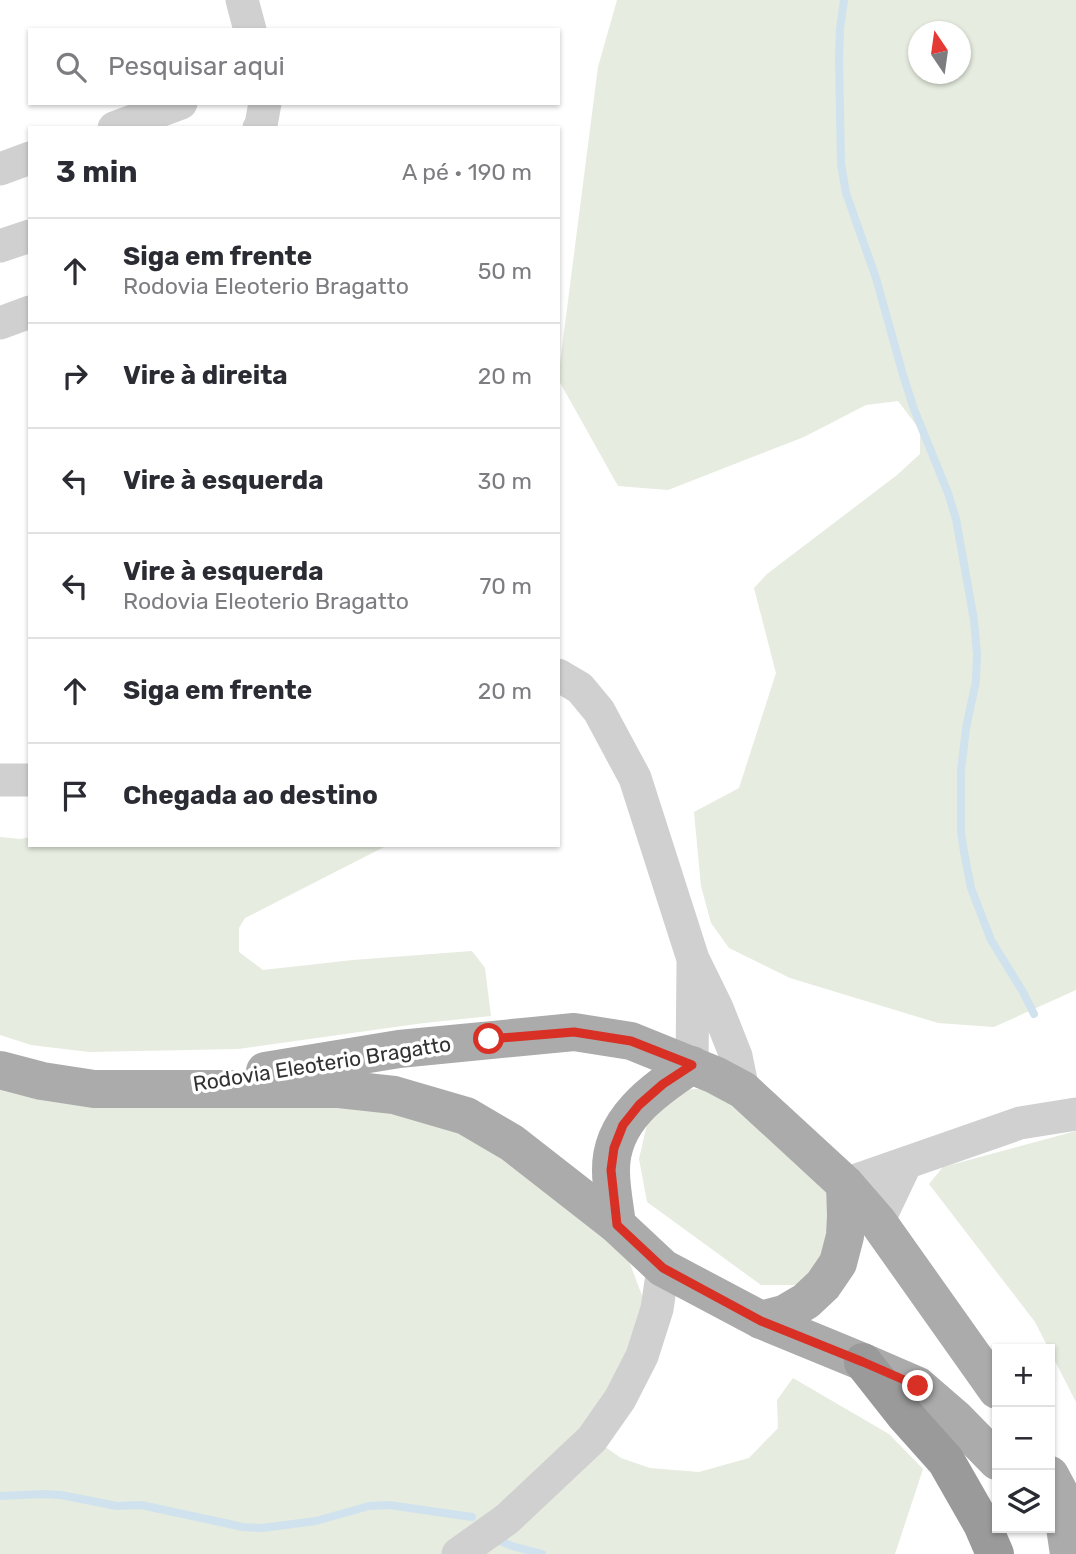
<!DOCTYPE html>
<html lang="pt">
<meta charset="utf-8">
<style>
body{margin:0;font-family:Rubik,sans-serif;background:#f7f7f7;color:#2b2b33}
.controls{position:absolute;right:21px;bottom:21px;display:grid;overflow:hidden;border-radius:0px;box-shadow:0 2px 5px #0004}
.controls button{width:63px;height:63px;display:grid;place-items:center;padding:0;border:0;border-bottom:2px solid #e1e1e2;background:#fff;color:#2b2b33;font:35px sans-serif}
.compass{position:absolute;left:908px;top:21px;width:63px;height:63px;border-radius:50%;background:#fff;box-shadow:0 2px 5px #0004;rotate:347deg}
.stop{position:absolute;width:21px;height:21px;margin:-16px;border:5px solid #d93025;border-radius:50%;background:#fff}
.stop.end{background:#d93025;border-color:#fff;box-shadow:0 2px 7px #0008}
.list{margin:0;padding:0;list-style:none}
h2{display:flex;justify-content:space-between;align-items:center;height:91px;margin:0;padding:0 28px;font-size:30px}
h2 small{font-size:23px;font-weight:400;color:#7c7c81}
.list li{display:grid;grid-template-columns:46px 1fr auto;gap:21px;align-items:center;box-sizing:border-box;height:105px;padding:0 28px;border-top:2px solid #e1e1e2}
.list b{display:block;font-size:26px;white-space:nowrap}
.list p{margin:0;font-size:23px;white-space:nowrap;color:#7c7c81}
.list em{font-size:23px;font-style:normal;color:#7c7c81}
.icon{flex:none;width:38px;height:38px;fill:none;stroke:currentColor;stroke-width:2;stroke-linecap:round;stroke-linejoin:round}
.map{position:relative;flex:none;width:1076px;height:1554px;overflow:hidden}
.search{position:absolute;background:#fff;box-shadow:0 2px 5px #0004;left:28px;top:28px;width:532px;height:77px;display:flex;align-items:center;gap:18px;box-sizing:border-box;padding:0 24px;border-radius:0px;color:#7c7c81;font-size:26px}
.panel{position:absolute;background:#fff;box-shadow:0 2px 5px #0004;left:28px;top:126px;width:532px;height:721px;border-radius:0px}
.map>svg:first-child{display:block}
.green{fill:#e6ecdf;fill-rule:evenodd}
.lines{fill:none;stroke-linecap:round;stroke-linejoin:round}
.stream{stroke:#cfe2ee;stroke-width:8}
.minor{stroke:#d0d0d0;stroke-width:33}
.major{stroke:#ababab;stroke-width:38}
.highway{stroke:#9a9a9a;stroke-width:38}
.route{stroke:#d93025;stroke-width:9}
.labels{text-anchor:middle;stroke-width:7;stroke-linejoin:round;paint-order:stroke}
.street-label{font-size:21px;fill:#333;stroke:#fff}
</style>
<div class="map">
<svg width="1076" height="1554" viewBox="0 0 1076 1554">
<rect width="100%" height="100%" fill="#fff"/>
<g class="green">
<path d="M617,0H1076V990L994,1027L938,1023L790,978L729,948L711,923L701,886L694,812L739,788L776,673L754,588L767,574L897,475L920,454V430L898,401L866,405L804,437L668,490L618,486L558,379L598,67ZM918,32H960V74H918Z"/>
<polygon points="0,837 20,839 30,837 30,845 380,845 384,847 245,918 239,928 239,952 263,970 353,960 472,951 485,968 491,1016 424,1023 238,1049 89,1052 31,1045 0,1035"/>
<polygon points="0,1087 51,1097 155,1108 305,1090 395,1093 617,1229 644,1301 601,1444 621,1458 650,1468 699,1472 749,1458 778,1428 777,1400 793,1378 889,1434 923,1469 895,1554 0,1554"/>
<polygon points="731,1087 852,1206 810,1285 761,1285 647,1202 639,1159 648,1120 679,1090"/>
<polygon points="1076,1131 1076,1402 1035,1322 929,1184 943,1167"/>
</g>
<g class="lines">
<g class="stream">
<polyline points="844,0 840,29 839,58 841,164 846,193 876,278 903,375 914,409 948,493 956,519 974,620 977,654 976,681 966,728 961,771 961,832 964,852 971,888 991,940 1023,992 1034,1014"/>
<polyline points="0,1496 44,1494 61,1495 117,1506 141,1505 243,1527 262,1528 316,1521 369,1506 389,1505 472,1517"/>
<polyline points="500,1541 512,1546 542,1554"/>
</g>
<g class="minor">
<polyline points="242,0 250,30"/>
<polyline points="114,128 181,103"/>
<polyline points="259,128 261,125 265,103"/>
<polyline points="0,169 30,158"/>
<polyline points="0,246 30,236"/>
<polyline points="0,323 30,312"/>
<polyline points="558,675 580,688 599,711 635,778 693,959 717,1008 736,1056 743,1090"/>
<polyline points="0,780 30,780"/>
<polyline points="692,1065 693,965"/>
<polyline points="845,1184 1020,1123 1076,1114"/>
<polyline points="878,1222 906,1163"/>
<polyline points="458,1554 507,1519 592,1439 620,1399 642,1356 657,1309 663,1268"/>
</g>
<g class="major">
<polyline points="0,1070 42,1081 94,1089 339,1089 394,1095 466,1116 512,1143 617,1225 663,1268 761,1320 863,1362 918,1386 955,1418 997,1461"/>
<polyline points="265,1071 399,1049 574,1032 631,1041 715,1075 743,1090 845,1184 878,1222 997,1390"/>
<path d="M617,1225C615,1207 611,1189 611,1171C610,1120 654,1090 692,1065"/>
<polyline points="761,1320 784,1314 806,1301 823,1285 838,1263 845,1236 846,1216 845,1184"/>
<polyline points="1050,1475 1060,1494 1069,1554"/>
</g>
<polyline class="highway" points="863,1362 904,1414 946,1461 982,1524 995,1554"/>
</g>
<g class="lines">
<polyline class="route" points="489,1039 574,1032 631,1041 692,1065 663,1084 639,1105 623,1125 614,1148 611,1170 617,1225 663,1268 761,1321 863,1362 918,1386"/>
</g>
<g class="labels">
<g class="street-label">
<text transform="translate(322 1064) rotate(-9)" y="7">Rodovia Eleoterio Bragatto</text>
</g>
</g>
</svg>
<div class="controls">
<button>+</button>
<button>−</button>
<button><svg class="icon" aria-label="layers" viewBox="0 0 24 24"><path d="M12 4l9 5-9 5-9-5zM3 14l9 5 9-5"/></svg></button>
</div>
<svg class="compass" viewBox="-18 -18 36 36"><path d="M0-13l5 13h-10z" fill="#e53935"/><path d="M0 13l5-13h-10z" fill="#7c7c81"/></svg>
<div class="stop" style="left:489px;top:1039px"></div>
<div class="stop end" style="left:918px;top:1386px"></div>
<div class="search"><svg class="icon" aria-label="search" viewBox="0 0 24 24"><circle cx="10" cy="10" r="6"/><path d="M15 15l6 6"/></svg>Pesquisar aqui</div>
<section class="panel">
<h2>3 min<small>A pé · 190 m</small></h2>
<ul class="list">
<li><svg class="icon" aria-label="ahead" viewBox="0 0 24 24"><path d="M12 20V5M6 11l6-6 6 6"/></svg><div><b>Siga em frente</b><p>Rodovia Eleoterio Bragatto</p></div><em>50 m</em></li>
<li><svg class="icon" aria-label="right" viewBox="0 0 24 24"><path d="M7 20v-9h11M14 6l5 5-5 5"/></svg><div><b>Vire à direita</b></div><em>20 m</em></li>
<li><svg class="icon" aria-label="left" viewBox="0 0 24 24"><path d="M17 20v-9H6M10 6l-5 5 5 5"/></svg><div><b>Vire à esquerda</b></div><em>30 m</em></li>
<li><svg class="icon" aria-label="left" viewBox="0 0 24 24"><path d="M17 20v-9H6M10 6l-5 5 5 5"/></svg><div><b>Vire à esquerda</b><p>Rodovia Eleoterio Bragatto</p></div><em>70 m</em></li>
<li><svg class="icon" aria-label="ahead" viewBox="0 0 24 24"><path d="M12 20V5M6 11l6-6 6 6"/></svg><div><b>Siga em frente</b></div><em>20 m</em></li>
<li><svg class="icon" aria-label="arrive" viewBox="0 0 24 24"><path d="M6 21V4h12l-3 4 3 4H6"/></svg><div><b>Chegada ao destino</b></div></li>
</ul>
</section>
</div>
